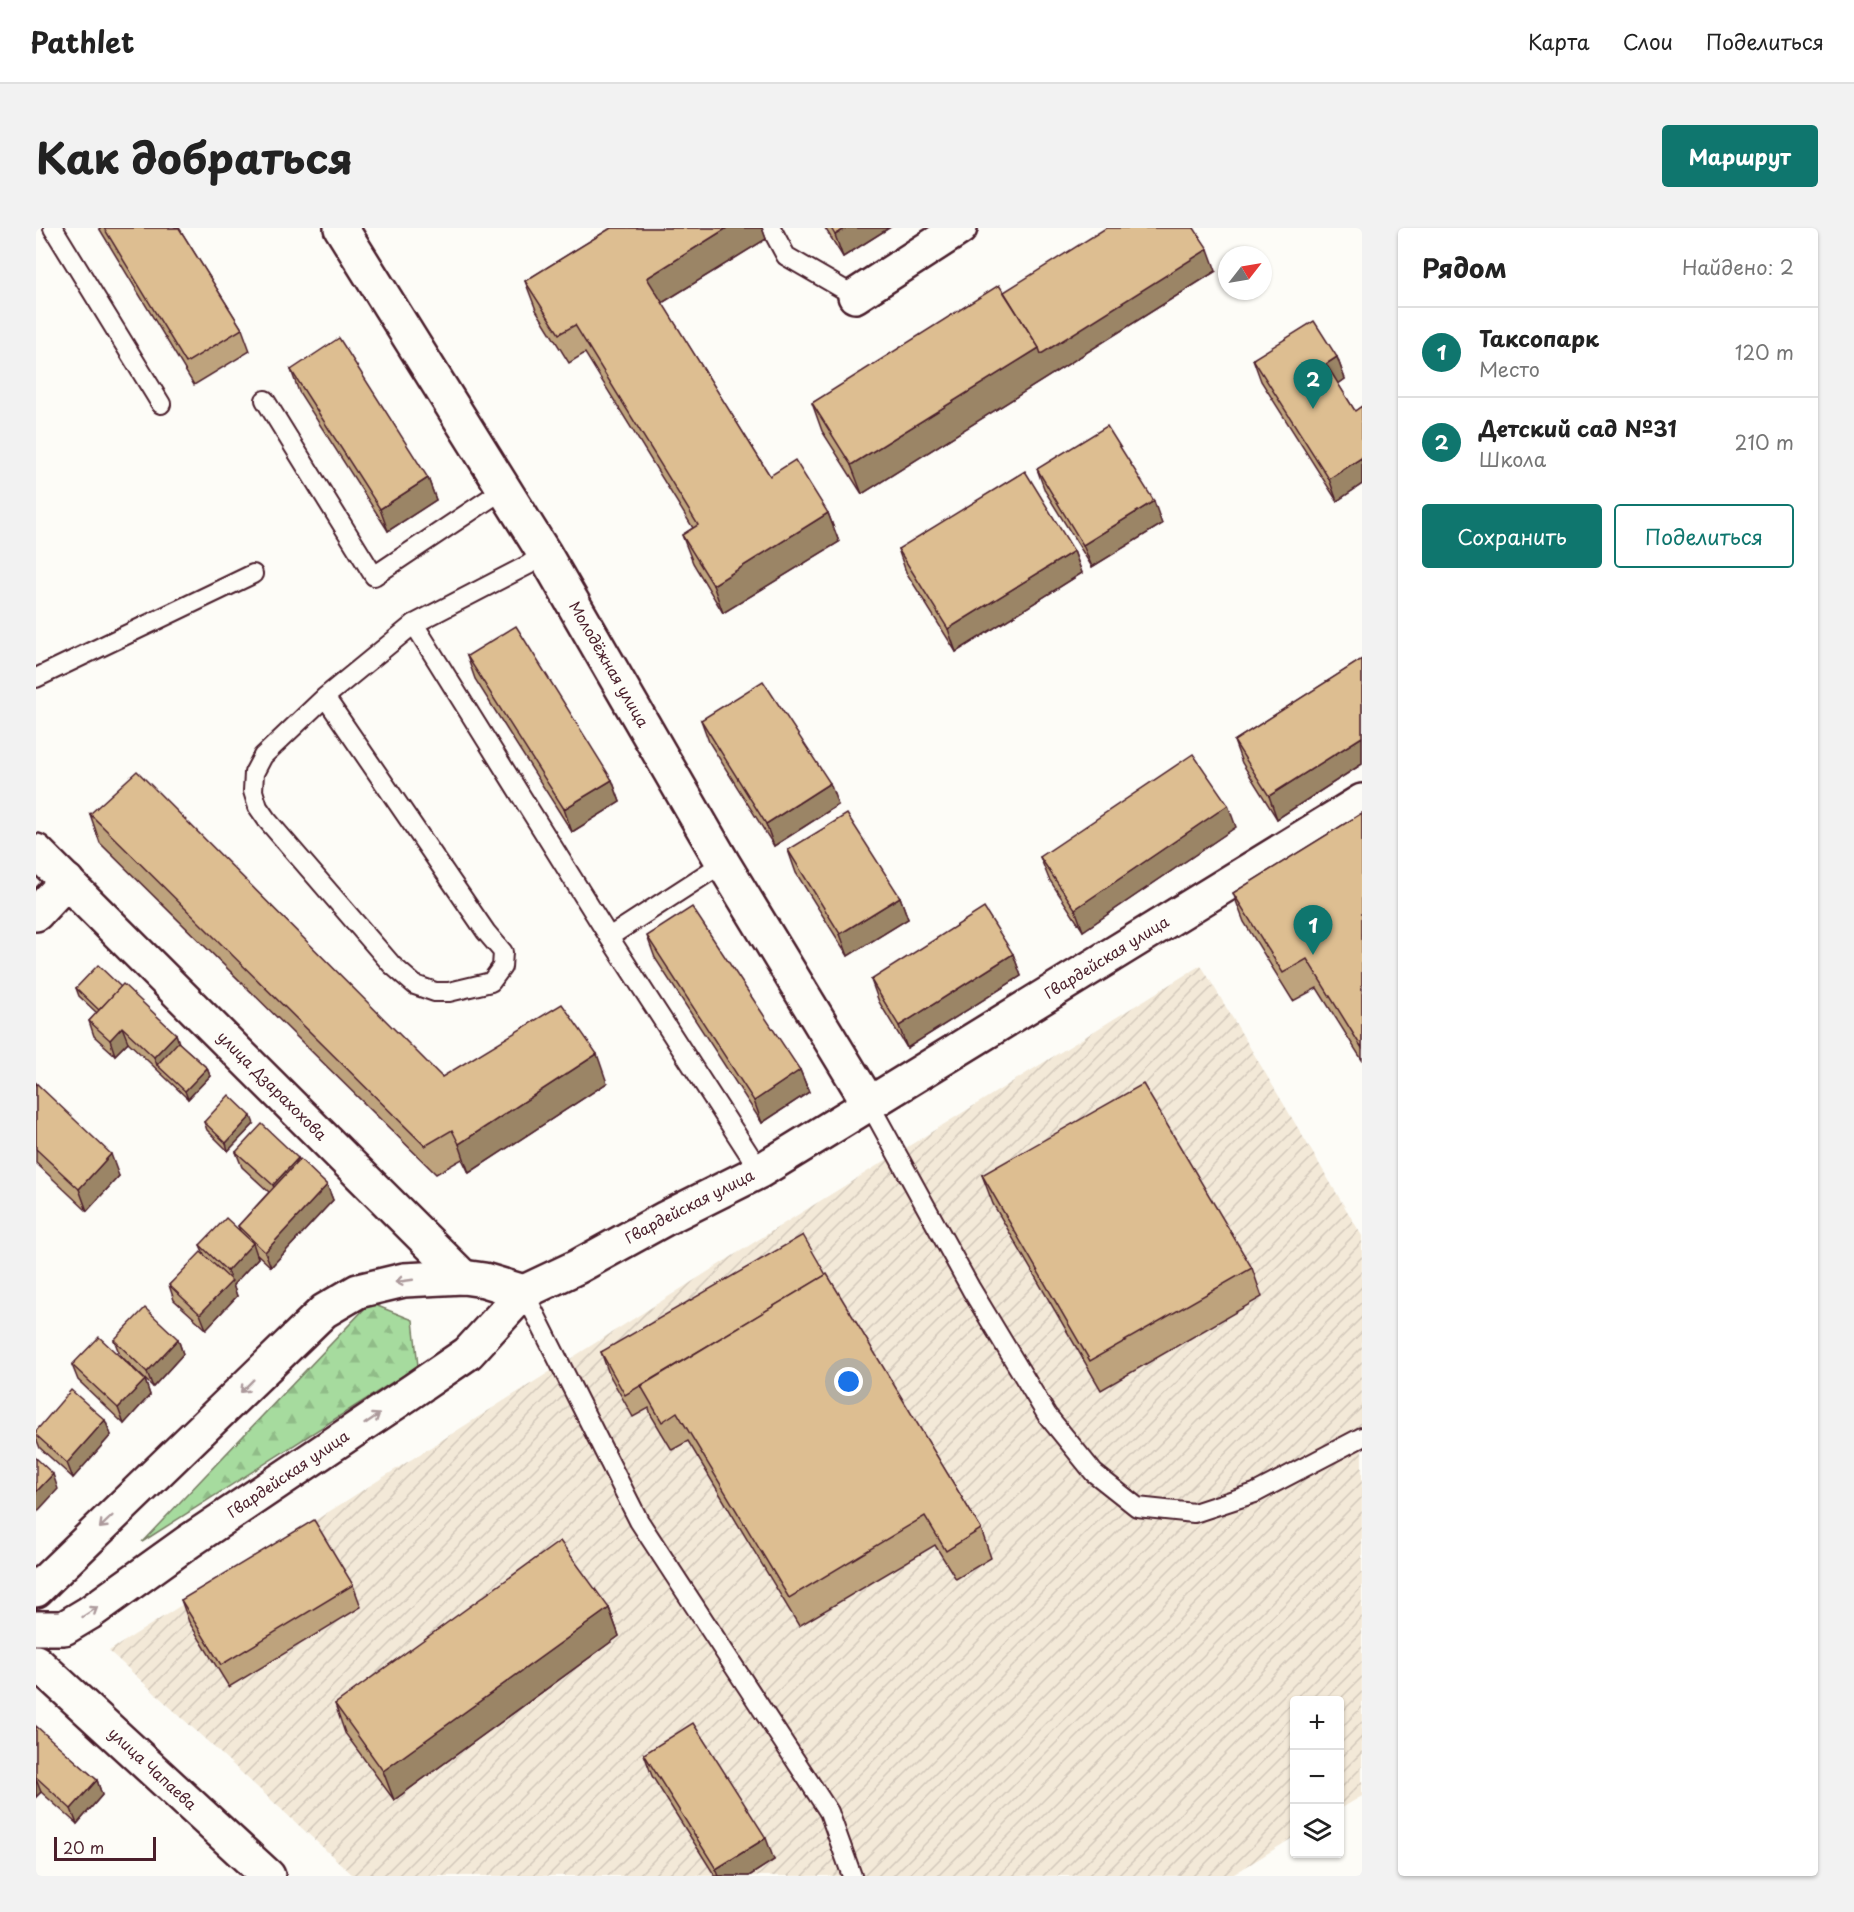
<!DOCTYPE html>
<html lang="ru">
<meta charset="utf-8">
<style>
body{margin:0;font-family:"Playpen Sans",sans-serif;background:#f2f2f2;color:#222}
.controls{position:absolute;right:18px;bottom:18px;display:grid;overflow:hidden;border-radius:6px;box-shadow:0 2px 4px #0004}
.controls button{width:54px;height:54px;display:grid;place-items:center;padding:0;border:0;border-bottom:2px solid #e0e0e0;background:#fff;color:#222;font:30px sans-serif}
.compass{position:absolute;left:1182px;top:18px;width:54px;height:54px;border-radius:50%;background:#fff;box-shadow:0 2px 4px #0004;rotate:59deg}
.scale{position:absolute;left:18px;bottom:15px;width:102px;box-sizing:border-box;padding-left:6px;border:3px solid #4a1f2b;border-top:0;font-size:16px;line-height:21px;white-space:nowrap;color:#4a1f2b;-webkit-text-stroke:4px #fdfcf7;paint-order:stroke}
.you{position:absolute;left:813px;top:1154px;width:21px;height:21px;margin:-15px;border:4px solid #fff;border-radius:50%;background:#1a73e8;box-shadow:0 0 0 9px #1a73e833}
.badge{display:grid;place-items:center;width:39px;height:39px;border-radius:50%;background:#0f766e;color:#fff;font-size:20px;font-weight:700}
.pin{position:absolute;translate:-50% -50px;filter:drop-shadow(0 2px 3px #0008)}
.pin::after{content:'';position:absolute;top:32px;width:21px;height:18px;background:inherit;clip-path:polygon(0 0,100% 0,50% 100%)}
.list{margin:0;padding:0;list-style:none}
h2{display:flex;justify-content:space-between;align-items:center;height:78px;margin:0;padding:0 24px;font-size:26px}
h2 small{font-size:20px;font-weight:400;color:#767676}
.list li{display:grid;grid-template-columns:39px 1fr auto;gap:18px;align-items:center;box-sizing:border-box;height:90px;padding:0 24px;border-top:2px solid #e0e0e0}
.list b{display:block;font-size:22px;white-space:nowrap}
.list p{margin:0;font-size:20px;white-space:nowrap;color:#767676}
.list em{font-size:20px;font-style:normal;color:#767676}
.actions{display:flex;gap:12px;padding:18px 24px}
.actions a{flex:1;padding:14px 0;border:2px solid #0f766e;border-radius:6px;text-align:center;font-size:21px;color:#0f766e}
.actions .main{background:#0f766e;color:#fff}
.icon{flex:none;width:33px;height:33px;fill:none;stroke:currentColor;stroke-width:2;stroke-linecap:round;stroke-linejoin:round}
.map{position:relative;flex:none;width:1326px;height:1648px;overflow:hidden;border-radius:6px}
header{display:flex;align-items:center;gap:36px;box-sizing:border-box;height:84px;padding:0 30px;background:#fff;border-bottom:2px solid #e0e0e0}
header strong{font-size:28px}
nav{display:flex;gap:33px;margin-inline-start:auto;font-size:21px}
.intro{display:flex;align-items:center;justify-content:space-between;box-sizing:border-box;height:144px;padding:0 36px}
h1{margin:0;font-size:42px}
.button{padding:15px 27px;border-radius:6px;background:#0f766e;color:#fff;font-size:21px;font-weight:700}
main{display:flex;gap:36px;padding:0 36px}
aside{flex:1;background:#fff;border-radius:6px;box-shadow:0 2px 4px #0004}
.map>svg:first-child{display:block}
.industrial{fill:url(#industrial-furrows)}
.forest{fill:url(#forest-firs);stroke:#787d64;stroke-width:1.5}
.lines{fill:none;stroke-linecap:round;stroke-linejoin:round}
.lane-casing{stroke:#4a1f2b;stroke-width:22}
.street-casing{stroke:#4a1f2b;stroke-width:38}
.secondary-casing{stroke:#4a1f2b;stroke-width:38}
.lane{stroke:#fdfcf7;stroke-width:18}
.street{stroke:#fdfcf7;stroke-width:33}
.secondary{stroke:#fdfcf7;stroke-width:33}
.wall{fill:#bea37d;stroke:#4a1f2b;stroke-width:1.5}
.shaded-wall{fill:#9b8566;stroke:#4a1f2b;stroke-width:1.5}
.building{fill:#ddbe91;stroke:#4a1f2b;stroke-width:1.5}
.oneway{stroke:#ac999b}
.labels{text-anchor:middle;stroke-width:6;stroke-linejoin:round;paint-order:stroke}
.street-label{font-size:15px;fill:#4a1f2b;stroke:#fdfcf7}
</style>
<header>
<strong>Pathlet</strong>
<nav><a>Карта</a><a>Слои</a><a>Поделиться</a></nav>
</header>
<div class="intro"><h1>Как добраться</h1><a class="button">Маршрут</a></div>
<main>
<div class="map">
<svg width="1326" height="1648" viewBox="0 0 1326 1648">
<defs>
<pattern id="industrial-furrows" width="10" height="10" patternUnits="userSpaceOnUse" patternTransform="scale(1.5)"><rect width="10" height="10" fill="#f3e9d8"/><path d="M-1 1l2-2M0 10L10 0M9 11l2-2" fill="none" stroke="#d2c7ba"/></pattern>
<pattern id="forest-firs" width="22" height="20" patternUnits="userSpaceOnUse" patternTransform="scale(1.5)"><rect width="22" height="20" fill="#a6db9e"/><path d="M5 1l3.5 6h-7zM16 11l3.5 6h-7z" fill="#90bc88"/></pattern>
</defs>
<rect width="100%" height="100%" fill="#fdfcf7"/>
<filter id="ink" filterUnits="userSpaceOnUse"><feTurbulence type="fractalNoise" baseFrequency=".0167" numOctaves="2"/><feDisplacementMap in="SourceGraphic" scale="12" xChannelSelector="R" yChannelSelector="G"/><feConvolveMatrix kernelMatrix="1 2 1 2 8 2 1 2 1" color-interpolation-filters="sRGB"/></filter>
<g filter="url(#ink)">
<polygon class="industrial" points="1165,737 1326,1008 1326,1568 1304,1581 1304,1472 1258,1472 1258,1609 1195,1648 318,1648 73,1423 755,991"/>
<polygon class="forest" points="334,1075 377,1092 382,1138 106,1314"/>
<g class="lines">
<g class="lane-casing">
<g id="lane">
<polyline points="17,0 125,176"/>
<polyline points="735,0 750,28 819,68"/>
<polyline points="229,172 338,348 468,261"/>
<polyline points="378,396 573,709 724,943"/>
<polyline points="0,450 217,346"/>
<polyline points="289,469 450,704 467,724 466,739 455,754 413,764 399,764 379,757 356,737 231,592 222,579 217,563 218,545 227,528 289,469 378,396 492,337 508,325"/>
<polyline points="573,709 687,635"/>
<polyline points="834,877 935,1061 1011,1187 1058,1245 1101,1279 1158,1285 1219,1265 1326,1209"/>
<polyline points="488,1064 603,1293 793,1584 816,1648"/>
</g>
</g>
<g class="street-casing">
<g id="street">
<path id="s1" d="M305,0L508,325L687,635L834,877"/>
<polyline points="819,68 924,0"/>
<path id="s2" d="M0,623L427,1049"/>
<polyline points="0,686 31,653"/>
</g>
</g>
<g class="secondary-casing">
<g id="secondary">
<polyline points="0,1362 288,1083 322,1063 368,1052 427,1049 448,1052 488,1064"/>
<path id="s3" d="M0,1400H28L53,1385L152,1314L378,1162L432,1125L488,1064L541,1039L630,990L724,943L1326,573"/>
<path id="s4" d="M0,1434L232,1648"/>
</g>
</g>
<use href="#lane" class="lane"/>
<use href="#street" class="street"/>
<use href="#secondary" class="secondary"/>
</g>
<g class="wall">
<polygon points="63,0 143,0 206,101 214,123 158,157"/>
<polygon points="575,0 726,0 730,11 626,75 734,248 792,285 803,314 687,385 657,335 646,307 657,300 549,125 533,135 500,82 489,53"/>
<polygon points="789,0 853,0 807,29"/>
<polygon points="1180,43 826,266 786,203 776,175 968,64"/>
<polygon points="1301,129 1309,151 1302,156 1319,183 1326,178 1326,256 1301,273 1225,153 1217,131"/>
<polygon points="255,142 392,250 400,272 352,303 263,164"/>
<polygon points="1001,241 1126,296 1056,339 1009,263"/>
<polygon points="862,321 1038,323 1046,345 920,424 870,344"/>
<polygon points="431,428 576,552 584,574 536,604 439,451"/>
<polygon points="1326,431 1326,536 1241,591 1206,535 1198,513"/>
<polygon points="665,492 802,577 738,618 673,514"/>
<polygon points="1326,585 1326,832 1281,760 1257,773 1208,694 1197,665"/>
<polygon points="54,586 406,849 571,855 433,945 426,931 400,946 64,615"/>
<polygon points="1200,599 1047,703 1013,651 1004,629"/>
<polygon points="752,622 864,669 872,691 812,728 760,645"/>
<polygon points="611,708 764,842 773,864 726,895 619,730"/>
<polygon points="977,726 985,748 871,820 843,774 835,752"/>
<polygon points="85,759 140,806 142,814 171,840 174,848 152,871 92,814 79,827 58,808 53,793 61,785 43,768 40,760"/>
<polygon points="0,855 83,948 51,983 0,935"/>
<polygon points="168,894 218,896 192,923 171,902"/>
<polygon points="200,924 262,930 263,932 291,957 297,972 235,1039 221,1026 222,1030 197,1057 201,1068 170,1101 138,1072 133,1057 168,1026 164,1017 204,1003 202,998 233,964 206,939"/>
<polygon points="946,947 1216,1040 1226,1069 1065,1162 957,976"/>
<polygon points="790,1047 945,1301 955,1330 920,1351 899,1317 763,1398 652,1213 636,1222 615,1187 613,1180 597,1189 573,1146 565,1124"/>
<polygon points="142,1111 147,1126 117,1159 84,1127 78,1112"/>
<polygon points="36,1137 109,1152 114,1167 88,1196 42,1152"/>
<polygon points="69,1192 75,1207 37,1250 4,1220 0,1210 0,1203"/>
<polygon points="317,1357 325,1379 193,1459 153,1394 145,1372"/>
<polygon points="573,1380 583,1408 358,1572 309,1505 299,1476"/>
<polygon points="0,1499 61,1552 66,1567 41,1596 5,1564 0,1569"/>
<polygon points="608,1526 738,1632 713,1648 679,1648 616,1548"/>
</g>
<g class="shaded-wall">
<polygon points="691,0 726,0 730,11 621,78 611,50"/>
<polygon points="810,0 853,0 807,29 799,7"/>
<polygon points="1172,21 1180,43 826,266 815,237 1003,120"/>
<polygon points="1301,129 1309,151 1298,159 1290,136"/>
<polygon points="1325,230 1326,234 1326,256 1301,273 1293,251"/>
<polygon points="392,250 400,272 352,303 344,281"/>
<polygon points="1118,273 1126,296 1056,339 1047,317"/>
<polygon points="792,285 803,314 687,385 677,357"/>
<polygon points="1038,323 1046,345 920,424 912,401"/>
<polygon points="1326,509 1326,536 1241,591 1233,568"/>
<polygon points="576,552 584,574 536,604 528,581"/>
<polygon points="794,555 802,577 738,618 730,596"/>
<polygon points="1192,577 1200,599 1047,703 1039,681"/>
<polygon points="864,669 872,691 812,728 804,706"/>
<polygon points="977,726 985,748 871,820 863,798"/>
<polygon points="86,799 92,814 79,827 74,812"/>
<polygon points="140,806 145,821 121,837 118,829"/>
<polygon points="561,826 571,855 433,945 423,916"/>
<polygon points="171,840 174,848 152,871 149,863"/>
<polygon points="764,842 773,864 726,895 718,873"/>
<polygon points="215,888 218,896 192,923 190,915"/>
<polygon points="75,926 83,948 51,983 43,961"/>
<polygon points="262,930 268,945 242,972 237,957"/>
<polygon points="291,957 297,972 235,1039 229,1024"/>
<polygon points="217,1015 222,1030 197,1057 201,1068 170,1101 164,1086 195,1053 191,1043"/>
<polygon points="142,1111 147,1126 117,1159 111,1144"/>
<polygon points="109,1152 114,1167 88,1196 82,1180"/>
<polygon points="69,1192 75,1207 37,1250 31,1235"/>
<polygon points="17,1246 22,1261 0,1285 0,1264"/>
<polygon points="573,1380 583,1408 358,1572 347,1543"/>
<polygon points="0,1551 5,1564 0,1569"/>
<polygon points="61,1552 66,1567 41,1596 35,1581"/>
<polygon points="730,1610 738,1632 713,1648 683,1648 680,1641"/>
</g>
<g class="building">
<polygon points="68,0 143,0 206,101 150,135"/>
<polygon points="575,0 691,0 611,50 734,248 759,232 792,285 677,357 646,307 662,297 539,97 523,106 489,53"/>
<polygon points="795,0 810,0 799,7"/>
<polygon points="1070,0 1158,0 1172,21 1005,126 1003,120 968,64"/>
<polygon points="963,57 1003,120 815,237 776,175"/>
<polygon points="1278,93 1301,129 1290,136 1319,183 1326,178 1326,232 1325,230 1293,251 1217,131"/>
<polygon points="303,110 392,250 344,281 255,142"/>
<polygon points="1071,198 1118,273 1047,317 1001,241"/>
<polygon points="989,243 1038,323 912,401 862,321"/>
<polygon points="480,398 576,552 528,581 431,428"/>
<polygon points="1326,431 1326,509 1233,568 1198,513"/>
<polygon points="727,453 794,555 730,596 665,492"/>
<polygon points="1157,526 1192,577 1039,681 1004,629"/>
<polygon points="101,543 406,849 526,776 561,826 423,916 416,902 389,918 54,586"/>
<polygon points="1326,585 1326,820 1271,731 1247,745 1197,665"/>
<polygon points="811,586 864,669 804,706 752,622"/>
<polygon points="656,679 764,842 718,873 611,708"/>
<polygon points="948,680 977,726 863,798 835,752"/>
<polygon points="62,737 85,759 63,782 40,760"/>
<polygon points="87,756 140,806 118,829 86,799 74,812 53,793"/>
<polygon points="142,814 171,840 149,863 121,837"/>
<polygon points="0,855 75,926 43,961 0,921"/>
<polygon points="1107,856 1216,1040 1054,1133 946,947"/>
<polygon points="193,867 215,888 190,915 168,894"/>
<polygon points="226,896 262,930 237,957 200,924"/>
<polygon points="264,931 291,957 229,1024 202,998"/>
<polygon points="190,990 217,1015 191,1043 164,1017"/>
<polygon points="767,1007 790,1047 589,1167 565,1124"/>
<polygon points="165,1024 196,1053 164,1086 133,1057"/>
<polygon points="791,1046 945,1301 910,1323 889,1288 753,1370 641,1184 626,1194 605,1158"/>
<polygon points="109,1080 142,1111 111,1144 78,1112"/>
<polygon points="63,1109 109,1152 82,1180 36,1137"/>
<polygon points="35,1162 69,1192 31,1235 0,1207 0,1203"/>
<polygon points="0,1230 17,1246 0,1264"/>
<polygon points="278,1292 317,1357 185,1437 145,1372"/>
<polygon points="524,1313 573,1380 347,1543 299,1476"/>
<polygon points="657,1495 730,1610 680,1641 608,1526"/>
<polygon points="0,1498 61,1552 35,1581 0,1549"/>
</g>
<defs><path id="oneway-shaft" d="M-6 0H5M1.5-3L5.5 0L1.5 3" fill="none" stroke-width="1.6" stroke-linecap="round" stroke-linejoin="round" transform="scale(1.5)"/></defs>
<g class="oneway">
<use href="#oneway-shaft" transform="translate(368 1053) rotate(172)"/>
<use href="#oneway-shaft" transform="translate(211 1158) rotate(135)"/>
<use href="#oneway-shaft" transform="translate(336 1191) rotate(-34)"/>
<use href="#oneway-shaft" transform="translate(70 1294) rotate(136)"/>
<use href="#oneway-shaft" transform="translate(54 1384) rotate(-33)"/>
</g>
</g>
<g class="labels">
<g class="street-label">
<text dy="5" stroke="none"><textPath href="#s1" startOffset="512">Молодёжная улица</textPath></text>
<text dy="5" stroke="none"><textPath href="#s3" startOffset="1272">Гвардейская улица</textPath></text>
<text dy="5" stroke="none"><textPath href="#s2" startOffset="333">улица Дзарахохова</textPath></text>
<text dy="5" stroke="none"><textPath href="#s3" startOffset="786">Гвардейская улица</textPath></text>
<text dy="5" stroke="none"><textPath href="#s3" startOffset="300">Гвардейская улица</textPath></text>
<text dy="5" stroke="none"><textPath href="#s4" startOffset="158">улица Чапаева</textPath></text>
</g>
</g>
</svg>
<div class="controls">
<button>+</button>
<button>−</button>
<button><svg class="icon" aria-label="layers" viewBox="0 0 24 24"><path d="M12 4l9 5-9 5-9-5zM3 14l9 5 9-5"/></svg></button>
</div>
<svg class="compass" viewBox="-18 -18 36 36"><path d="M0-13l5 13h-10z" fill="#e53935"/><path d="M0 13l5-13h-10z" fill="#767676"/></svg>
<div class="scale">20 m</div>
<div class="you"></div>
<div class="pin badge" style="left:1277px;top:727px">1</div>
<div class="pin badge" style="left:1277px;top:181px">2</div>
</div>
<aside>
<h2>Рядом<small>Найдено: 2</small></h2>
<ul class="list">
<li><span class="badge">1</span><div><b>Таксопарк</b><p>Место</p></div><em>120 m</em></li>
<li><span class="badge">2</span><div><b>Детский сад №31</b><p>Школа</p></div><em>210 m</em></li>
</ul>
<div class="actions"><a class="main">Сохранить</a><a>Поделиться</a></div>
</aside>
</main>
